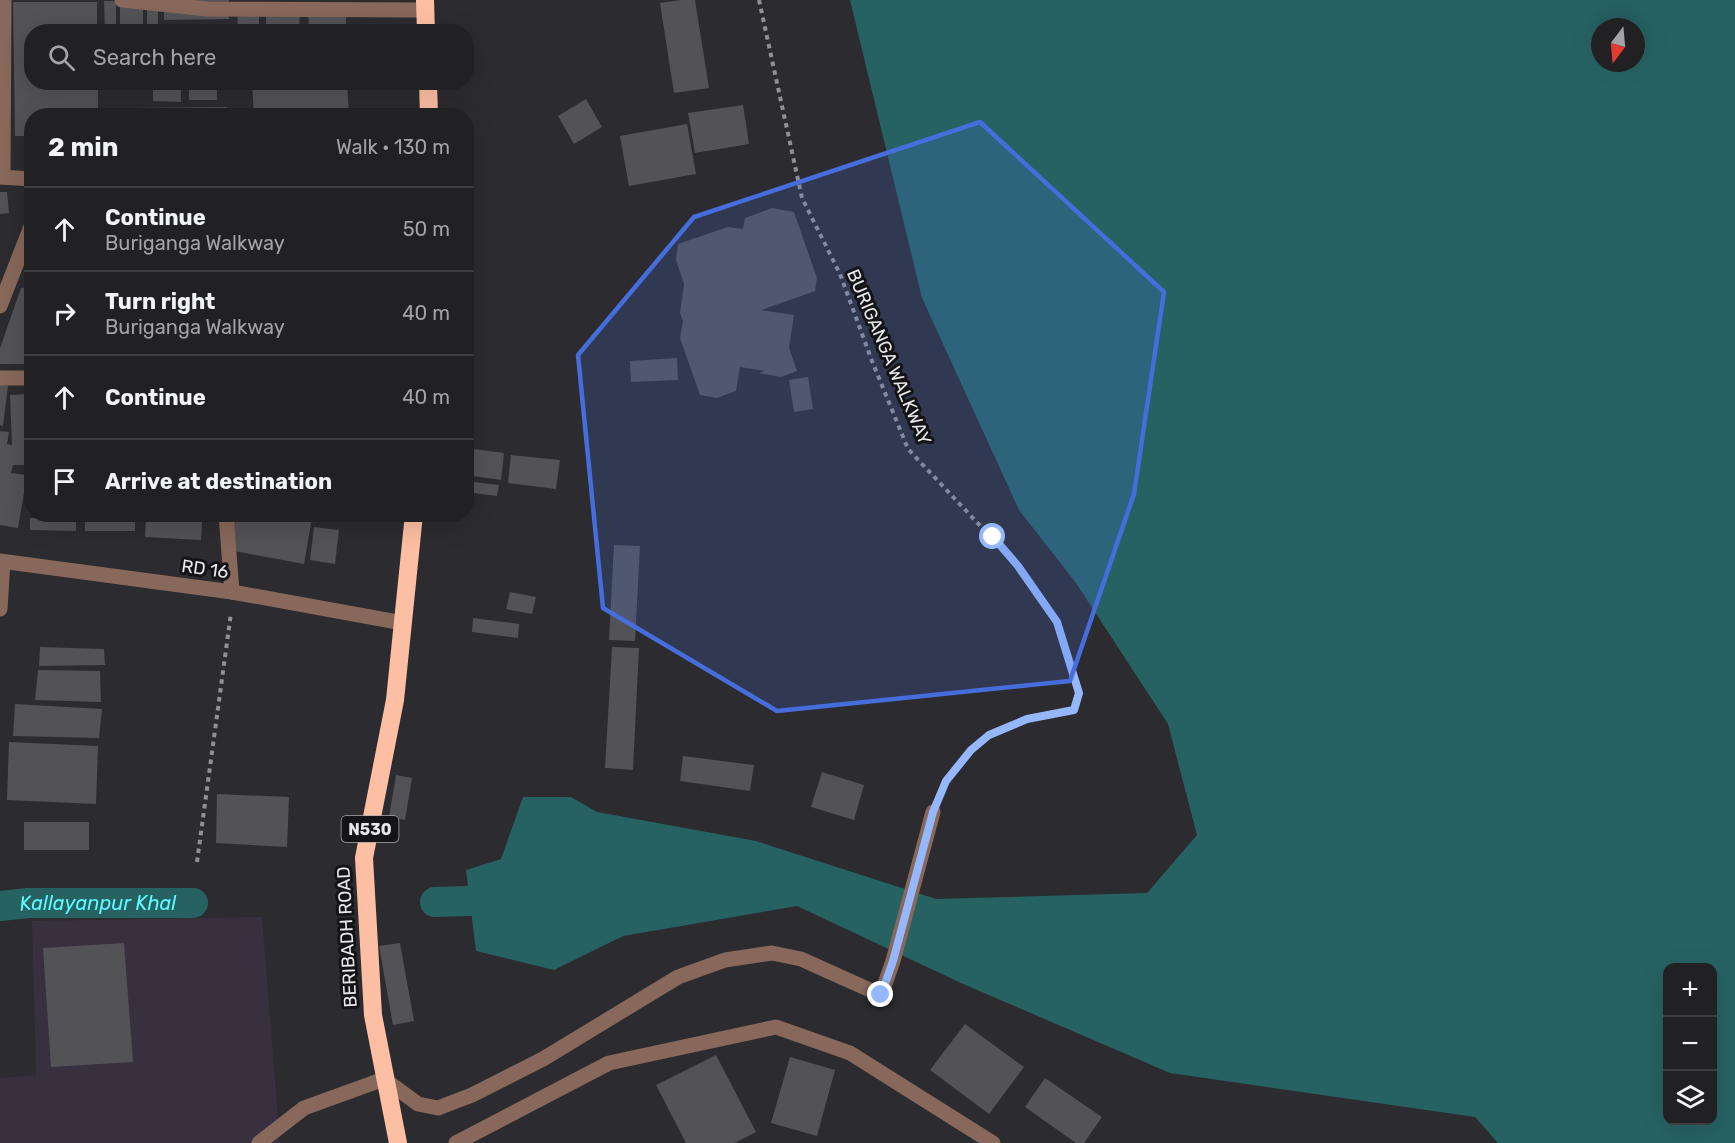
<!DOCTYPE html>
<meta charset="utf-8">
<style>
body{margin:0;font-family:Rubik,sans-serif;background:#2d2d30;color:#f1f3f6}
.controls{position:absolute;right:18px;bottom:18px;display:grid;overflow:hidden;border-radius:12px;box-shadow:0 6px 24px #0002}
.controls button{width:54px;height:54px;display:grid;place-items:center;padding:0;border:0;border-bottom:2px solid #3e3e41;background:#212023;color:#f1f3f6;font:30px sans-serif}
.compass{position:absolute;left:1591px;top:18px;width:54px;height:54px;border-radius:50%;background:#212023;box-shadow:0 6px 24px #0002;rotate:196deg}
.stop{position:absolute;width:18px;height:18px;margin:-14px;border:4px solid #94b7fd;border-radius:50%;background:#fff}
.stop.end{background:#94b7fd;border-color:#fff;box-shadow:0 2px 6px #0008}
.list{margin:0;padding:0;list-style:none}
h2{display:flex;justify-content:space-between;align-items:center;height:78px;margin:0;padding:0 24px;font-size:26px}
h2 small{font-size:20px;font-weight:400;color:#a2a3a6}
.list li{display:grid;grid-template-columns:39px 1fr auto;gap:18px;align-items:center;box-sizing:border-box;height:84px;padding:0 24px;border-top:2px solid #3e3e41}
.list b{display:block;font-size:22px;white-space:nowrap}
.list p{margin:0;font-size:20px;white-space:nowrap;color:#a2a3a6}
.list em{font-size:20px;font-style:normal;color:#a2a3a6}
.icon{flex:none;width:33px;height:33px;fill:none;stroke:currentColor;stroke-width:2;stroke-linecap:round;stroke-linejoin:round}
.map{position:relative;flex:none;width:1735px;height:1143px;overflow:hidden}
.search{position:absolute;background:#212023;box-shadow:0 6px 24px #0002;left:24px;top:24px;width:450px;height:66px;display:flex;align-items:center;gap:15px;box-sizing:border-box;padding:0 21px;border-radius:24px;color:#a2a3a6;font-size:22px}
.panel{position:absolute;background:#212023;box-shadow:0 6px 24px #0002;left:24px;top:108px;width:450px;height:414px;border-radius:24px}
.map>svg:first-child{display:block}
.industrial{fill:#382f3f}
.water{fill:#276263;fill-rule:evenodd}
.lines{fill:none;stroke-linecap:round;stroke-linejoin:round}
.canal{stroke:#276263;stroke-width:30}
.building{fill:#525257}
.path{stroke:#919094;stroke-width:4;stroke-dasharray:4.5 4.5;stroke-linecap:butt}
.minor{stroke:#87685a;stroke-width:15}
.highway{stroke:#fdbfa3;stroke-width:18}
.route{stroke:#94b7fd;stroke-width:8}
.marked{fill:#466ddc;fill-opacity:0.2;stroke:#466ddc;stroke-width:4.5;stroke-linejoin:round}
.labels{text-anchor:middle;stroke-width:6;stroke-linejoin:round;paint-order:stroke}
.shield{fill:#141416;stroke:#a9a8ab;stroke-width:1.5}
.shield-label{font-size:16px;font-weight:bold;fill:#e9e8eb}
.street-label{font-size:18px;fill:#e9e8eb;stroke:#141416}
.water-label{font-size:20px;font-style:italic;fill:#5dfbff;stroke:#141416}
</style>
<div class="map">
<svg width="1735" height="1143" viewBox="0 0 1735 1143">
<rect width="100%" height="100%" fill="#2c2b2f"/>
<polygon class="industrial" points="262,917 280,1143 0,1143 0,1078 36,1075 32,921"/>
<path class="water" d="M850,0H1735V1143H1498L1475,1117L1170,1073L961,983L797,906L623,936L554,970L476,951L466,870L501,859L523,797H571L597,812L756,841L936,899L1147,893L1197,835L1168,724L1076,583L1019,510L922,298ZM1600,27H1636V63H1600ZM1668,968H1712V1120H1668Z"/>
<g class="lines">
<g class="canal">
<polyline points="435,902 469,901"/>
<path id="s1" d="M0,906L28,903H193"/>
</g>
</g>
<g class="building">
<polygon points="120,0 143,1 143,32 120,32"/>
<polygon points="164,0 229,0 229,19 164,20"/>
<polygon points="680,0 695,0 709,88 674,93 660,3"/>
<polygon points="104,1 116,1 116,32 105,32"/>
<polygon points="13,2 97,2 97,32 32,32 32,82 98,82 98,116 32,116 32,136 15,136"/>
<rect x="147" y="3" width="11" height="29"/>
<polygon points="346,3 346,32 309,32 308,4"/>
<polygon points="266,6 300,6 299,32 266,32"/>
<polygon points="238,7 259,7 259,32 237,32"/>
<polygon points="228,25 228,32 166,32 166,26"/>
<polygon points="153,82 181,82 181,102 153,101"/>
<polygon points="347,82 349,116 254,116 252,83"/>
<rect x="189" y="84" width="28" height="16"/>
<polygon points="586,99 602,127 574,144 558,116"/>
<polygon points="743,105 749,144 695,153 688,113"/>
<polygon points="227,107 227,116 132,116 132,108"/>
<polygon points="687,124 696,174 629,186 620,136"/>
<polygon points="0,192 7,192 9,213 0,214"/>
<polygon points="772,208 794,212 817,278 815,291 761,310 794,315 789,348 797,371 781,377 759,373 765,371 740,367 736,391 717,398 700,395 680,338 683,321 680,313 684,284 676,260 678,244 728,227 743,229 745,218"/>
<polygon points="32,287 32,364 0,364 0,348 21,288"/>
<polygon points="677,358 678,380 631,382 630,361"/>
<polygon points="808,377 813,409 794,412 789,380"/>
<polygon points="0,383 8,386 3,426 0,425"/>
<polygon points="32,394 32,465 13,465 11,473 27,475 18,528 0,525 0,431 9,432 7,444 12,445 10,395"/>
<polygon points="466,448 504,453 501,480 466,475"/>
<polygon points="511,455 560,460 556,489 508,483"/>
<rect x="28" y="474" width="4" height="39"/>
<polygon points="466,481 499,485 497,496 466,492"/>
<polygon points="229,514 296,514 312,518 304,564 223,549"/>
<polygon points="30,518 76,518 76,531 30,530"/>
<polygon points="85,518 135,519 135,531 85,531"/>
<polygon points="146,518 202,522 201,540 145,537"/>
<polygon points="314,527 339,530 335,564 310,560"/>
<polygon points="614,545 640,546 635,641 609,640"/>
<polygon points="510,592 536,597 532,614 506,609"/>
<polygon points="473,618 519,624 518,638 472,632"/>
<polygon points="40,647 104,649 105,665 39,666"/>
<polygon points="612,647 639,648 633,770 605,768"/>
<polygon points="38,670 100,671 101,702 35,700"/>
<polygon points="15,704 102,709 99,738 13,736"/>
<polygon points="9,742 98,746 96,804 7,800"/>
<polygon points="683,756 754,765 750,791 680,781"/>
<polygon points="822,772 864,785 854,820 811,807"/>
<polygon points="396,775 412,778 405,820 389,817"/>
<polygon points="217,794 289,797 287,847 216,843"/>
<rect x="24" y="822" width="65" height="28"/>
<polygon points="124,943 133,1062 51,1067 43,948"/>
<polygon points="400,943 414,1021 393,1025 379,946"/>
<polygon points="965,1024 1024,1067 989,1114 930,1070"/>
<polygon points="716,1055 756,1132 735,1143 686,1143 656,1085"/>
<polygon points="790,1057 835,1070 817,1136 771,1123"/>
<polygon points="1045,1078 1102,1117 1084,1143 1076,1143 1025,1107"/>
</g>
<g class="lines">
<g class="path">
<polyline points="759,0 802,198 840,274 872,361 908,449 1018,566 1057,622 1079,693 1074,710 1027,719 989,735 971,750 946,781 942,792"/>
<polyline points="197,862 231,613"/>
</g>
<g class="minor">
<polyline points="122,0 207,9 425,10"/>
<polyline points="0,177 32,179"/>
<polyline points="3,177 4,0"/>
<polyline points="0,306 32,224"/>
<polyline points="0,378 32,378"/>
<polyline points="226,514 232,592"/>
<polyline points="0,561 232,592 403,623"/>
<polyline points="0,609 3,562"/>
<polyline points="259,1143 304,1108 384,1079 418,1104 438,1108 472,1095 543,1059 678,977 725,960 772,953 801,959 881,995 893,961 933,812"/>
<polyline points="456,1143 609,1063 776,1027 850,1053 993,1143"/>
</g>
<g class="highway">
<polyline points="425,0 426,32"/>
<polyline points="428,82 429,116"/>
<polyline points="398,1143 373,1015 364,858 395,700 414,514"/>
</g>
</g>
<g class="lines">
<polyline class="route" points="881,995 893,961 933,812 946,781 971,750 989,735 1027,719 1074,710 1079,693 1057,622 1018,566 993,537"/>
</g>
<path class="marked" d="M980,122L1164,292L1134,494L1070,681L777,711L603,608L578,355L694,217Z"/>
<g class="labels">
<rect class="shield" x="341.5" y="816" width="57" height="26" rx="4.5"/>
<g class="shield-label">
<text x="370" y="835">N530</text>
</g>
<g class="street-label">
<text transform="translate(889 357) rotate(67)" y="6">BURIGANGA WALKWAY</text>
<text transform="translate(205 569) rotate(8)" y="6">RD 16</text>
<text transform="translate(347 937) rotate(-93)" y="6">BERIBADH ROAD</text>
</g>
<g class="water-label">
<text dy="7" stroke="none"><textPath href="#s1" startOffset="98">Kallayanpur Khal</textPath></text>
</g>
</g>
</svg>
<div class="controls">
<button>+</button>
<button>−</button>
<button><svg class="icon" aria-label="layers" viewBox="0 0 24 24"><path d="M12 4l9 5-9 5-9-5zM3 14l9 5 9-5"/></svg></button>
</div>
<svg class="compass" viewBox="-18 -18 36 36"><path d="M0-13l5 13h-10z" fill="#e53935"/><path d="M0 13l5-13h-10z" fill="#a2a3a6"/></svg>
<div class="stop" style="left:993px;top:537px"></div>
<div class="stop end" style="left:881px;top:995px"></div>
<div class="search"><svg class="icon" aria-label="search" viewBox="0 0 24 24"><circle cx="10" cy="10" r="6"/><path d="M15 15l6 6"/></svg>Search here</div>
<section class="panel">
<h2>2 min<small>Walk · 130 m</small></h2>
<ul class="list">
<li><svg class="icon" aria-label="ahead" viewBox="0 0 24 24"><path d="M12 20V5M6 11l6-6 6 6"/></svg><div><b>Continue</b><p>Buriganga Walkway</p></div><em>50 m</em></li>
<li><svg class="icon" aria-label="right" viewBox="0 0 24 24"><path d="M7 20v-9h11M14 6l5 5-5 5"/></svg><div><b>Turn right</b><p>Buriganga Walkway</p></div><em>40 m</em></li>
<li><svg class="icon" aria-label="ahead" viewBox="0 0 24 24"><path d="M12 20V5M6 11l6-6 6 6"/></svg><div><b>Continue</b></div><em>40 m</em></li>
<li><svg class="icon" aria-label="arrive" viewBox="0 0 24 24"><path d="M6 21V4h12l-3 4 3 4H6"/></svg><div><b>Arrive at destination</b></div></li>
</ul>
</section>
</div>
